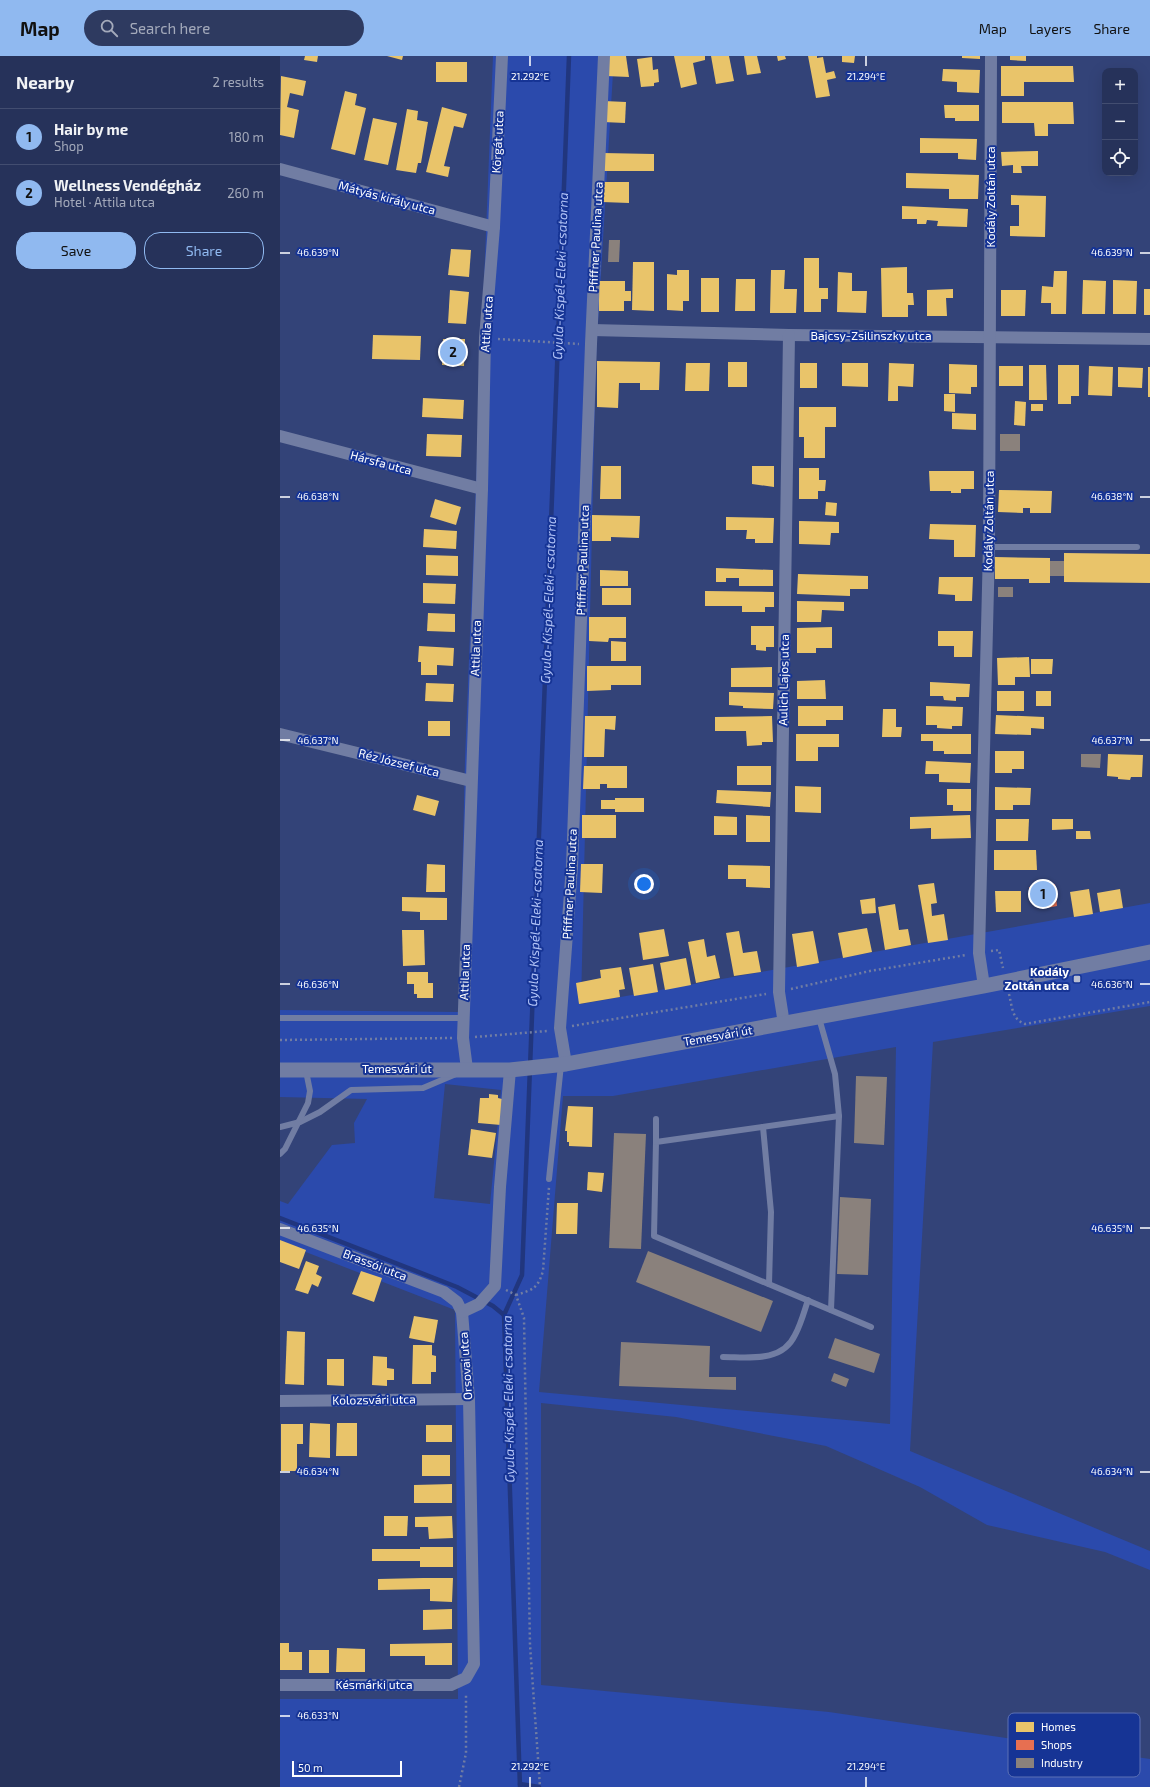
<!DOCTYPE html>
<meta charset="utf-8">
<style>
body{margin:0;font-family:"Exo 2",sans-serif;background:#2e3a60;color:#f1f3f6}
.controls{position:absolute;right:12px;top:12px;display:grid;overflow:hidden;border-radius:8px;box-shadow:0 4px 16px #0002}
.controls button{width:36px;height:36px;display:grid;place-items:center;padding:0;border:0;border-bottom:1px solid #424d70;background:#26325a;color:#f1f3f6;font:20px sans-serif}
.scale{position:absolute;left:12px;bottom:10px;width:110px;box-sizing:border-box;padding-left:4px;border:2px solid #fff;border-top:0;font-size:11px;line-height:14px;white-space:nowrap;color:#fff;-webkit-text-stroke:3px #163495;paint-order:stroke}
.you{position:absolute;left:364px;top:828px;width:14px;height:14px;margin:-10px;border:3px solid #fff;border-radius:50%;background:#1a73e8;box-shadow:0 0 0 6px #1a73e833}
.badge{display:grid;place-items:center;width:26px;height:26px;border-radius:50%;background:#90b9f0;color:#111;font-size:13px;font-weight:700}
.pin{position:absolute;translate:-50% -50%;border:2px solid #fff;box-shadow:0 1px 4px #0006}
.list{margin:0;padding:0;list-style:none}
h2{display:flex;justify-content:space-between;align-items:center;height:52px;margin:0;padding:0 16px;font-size:17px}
h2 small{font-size:13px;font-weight:400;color:#a4aabb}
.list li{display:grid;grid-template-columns:26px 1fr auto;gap:12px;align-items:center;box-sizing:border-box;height:56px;padding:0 16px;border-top:1px solid #424d70}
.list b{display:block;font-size:15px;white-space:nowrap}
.list p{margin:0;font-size:13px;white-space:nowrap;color:#a4aabb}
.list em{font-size:13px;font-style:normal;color:#a4aabb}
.actions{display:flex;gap:8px;padding:12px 16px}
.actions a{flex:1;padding:9px 0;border:1px solid #90b9f0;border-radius:16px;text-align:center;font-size:14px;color:#90b9f0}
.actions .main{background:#90b9f0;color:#111}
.icon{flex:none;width:22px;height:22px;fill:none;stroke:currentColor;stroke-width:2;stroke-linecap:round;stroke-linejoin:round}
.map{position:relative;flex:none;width:870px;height:1731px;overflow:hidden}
header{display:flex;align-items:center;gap:24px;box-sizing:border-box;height:56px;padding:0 20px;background:#90b9f0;color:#111}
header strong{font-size:19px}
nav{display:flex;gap:22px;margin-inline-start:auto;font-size:14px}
.search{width:280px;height:36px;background:#2e3a60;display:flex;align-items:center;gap:10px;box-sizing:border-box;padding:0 14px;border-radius:22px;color:#a4aabb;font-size:15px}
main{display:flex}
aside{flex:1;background:#26325a}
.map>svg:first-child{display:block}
.green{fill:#2b4aac;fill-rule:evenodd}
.homes{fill:#e9c46a}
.shops{fill:#e76f51}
.industry{fill:#8a817c}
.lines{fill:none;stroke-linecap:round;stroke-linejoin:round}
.stream{stroke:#21367e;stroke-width:4.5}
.path{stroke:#717da3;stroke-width:2.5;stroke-dasharray:2 3;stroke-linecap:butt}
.service{stroke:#717da3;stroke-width:6}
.minor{stroke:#717da3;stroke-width:12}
.tertiary{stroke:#717da3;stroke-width:15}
.ticks{fill:none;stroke:#fff;stroke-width:1.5}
.poi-dot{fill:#b8bdd0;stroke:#163495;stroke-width:1.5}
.labels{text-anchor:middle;stroke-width:4;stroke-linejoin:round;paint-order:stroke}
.street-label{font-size:12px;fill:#fff;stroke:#163495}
.poi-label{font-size:12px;font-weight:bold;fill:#fff;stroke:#163495;text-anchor:end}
.water-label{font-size:13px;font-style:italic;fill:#b4c5f8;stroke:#163495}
.key{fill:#163495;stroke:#5c71b5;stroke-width:1}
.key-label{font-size:11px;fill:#fff}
.ticks-label{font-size:10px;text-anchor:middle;fill:#fff;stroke:#163495;stroke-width:4;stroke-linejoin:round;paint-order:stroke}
</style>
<header>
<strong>Map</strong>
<div class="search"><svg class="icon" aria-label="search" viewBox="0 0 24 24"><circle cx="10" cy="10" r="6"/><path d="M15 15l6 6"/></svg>Search here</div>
<nav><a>Map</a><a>Layers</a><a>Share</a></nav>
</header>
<main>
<aside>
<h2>Nearby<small>2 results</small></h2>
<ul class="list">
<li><span class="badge">1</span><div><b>Hair by me</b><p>Shop</p></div><em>180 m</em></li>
<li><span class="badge">2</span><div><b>Wellness Vendégház</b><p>Hotel · Attila utca</p></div><em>260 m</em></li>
</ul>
<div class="actions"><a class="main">Save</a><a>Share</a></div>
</aside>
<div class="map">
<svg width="870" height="1731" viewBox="0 0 870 1731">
<rect width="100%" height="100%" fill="#334378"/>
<path class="green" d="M213,0H334L316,301L301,948L870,847V950L653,986L630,1395L870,1495V1514L825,1496L707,1469L640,1431L546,1390L396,1361L261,1347V1629L549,1656L870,1703V1731H0V1643H178L175,1254L0,1186V1145L8,1148L52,1089L75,1087L74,1067L87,1043L0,1041V954L179,956L185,703ZM616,991L610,1368L259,1336L283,1040H333ZM165,1028L221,1034L210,1148L154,1142Z"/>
<g class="homes">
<polygon points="25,0 38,0 37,6 24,4"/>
<polygon points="107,0 123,0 122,4"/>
<polygon points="326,0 346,0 349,21 326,20"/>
<polygon points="394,0 425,0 425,4 413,7 417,28 401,32"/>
<polygon points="431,0 449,0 454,25 436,28"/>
<polygon points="464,0 477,0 481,17 467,19"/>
<polygon points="497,0 505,0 506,3 498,5"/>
<polygon points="528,0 537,0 537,2 543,1 546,17 554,15 556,22 547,24 550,40 536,42"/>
<polygon points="562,0 575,0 574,7 562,6"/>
<polygon points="682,0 700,0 700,3 682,2"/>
<polygon points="730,0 746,0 746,5 730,4"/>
<polygon points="372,1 373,14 378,13 379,26 374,27 374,30 361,31 357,3"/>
<rect x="156" y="6" width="31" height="20"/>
<polygon points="721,10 793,10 794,26 744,26 744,40 721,40"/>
<polygon points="663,13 700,14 699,37 677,36 677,26 662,25"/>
<polygon points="1,20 26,25 23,40 10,37 7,51 19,54 14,82 0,79"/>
<polygon points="65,35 77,38 75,49 86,52 75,99 51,93"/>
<polygon points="324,45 346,46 345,67 323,66"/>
<polygon points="722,46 793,46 794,68 768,68 768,80 755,80 754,67 722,67"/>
<polygon points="664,49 699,49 699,65 675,65 675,62 665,62"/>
<polygon points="162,51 187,58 183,72 174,70 164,110 170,111 168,121 146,116"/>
<polygon points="127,53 138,55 137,64 148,66 141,107 138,107 136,117 116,114"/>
<polygon points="93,62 117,67 108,109 84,104"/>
<polygon points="640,82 697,83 696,104 678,103 678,97 640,97"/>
<polygon points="758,95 758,110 741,110 742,117 733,117 733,109 722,110 721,96"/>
<polygon points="323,97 374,98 374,115 322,115"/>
<polygon points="626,117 699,119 698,143 669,143 669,133 626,132"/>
<polygon points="323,126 349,126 349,147 322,146"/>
<polygon points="731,139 766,140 765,181 730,180 730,170 739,170 739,149 731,149"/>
<polygon points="622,150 688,153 687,171 657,170 658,165 647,164 646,168 637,168 637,163 622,163"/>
<polygon points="171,193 191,194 189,221 168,219"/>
<polygon points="524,202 539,202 539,232 548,232 548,243 541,243 541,256 524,256"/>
<polygon points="353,206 374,206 374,255 352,254"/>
<polygon points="627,211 627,237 633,237 634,249 628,249 628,261 602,261 601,212"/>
<polygon points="397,214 409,214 409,245 403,245 403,255 387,254 387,218 397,219"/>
<polygon points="491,214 505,214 504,233 517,233 516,257 490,257"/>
<polygon points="774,215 787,215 786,258 771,258 771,247 761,247 762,230 773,231"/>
<polygon points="558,216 572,217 572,235 587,235 586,257 557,256"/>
<rect x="421" y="222" width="18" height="34"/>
<polygon points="456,223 475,223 475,255 455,255"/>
<polygon points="803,224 826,225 825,258 802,258"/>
<polygon points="833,224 857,225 856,258 833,258"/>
<polygon points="319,225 345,225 345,235 351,235 351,245 344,245 344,255 319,255"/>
<polygon points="673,233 673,242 666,242 667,260 647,260 647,234"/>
<rect x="864" y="233" width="6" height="26"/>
<polygon points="170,234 189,236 186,268 168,267"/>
<polygon points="721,234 746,234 745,260 721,260"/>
<polygon points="93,279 141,280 140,304 92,303"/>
<polygon points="163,283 185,283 184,310 162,309"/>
<polygon points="317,305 380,306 379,334 360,334 360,327 339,327 338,352 317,351"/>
<rect x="448" y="306" width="19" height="25"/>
<polygon points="406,307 430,307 429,335 405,335"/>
<rect x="520" y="307" width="17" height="25"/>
<polygon points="562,307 588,307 588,331 562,330"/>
<polygon points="609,307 634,308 633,331 618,330 618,345 608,345"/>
<polygon points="669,308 697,309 697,331 691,331 691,338 669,337"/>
<polygon points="749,309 766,309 767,344 749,344"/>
<polygon points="778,309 799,309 799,340 791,340 791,348 778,348"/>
<rect x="719" y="310" width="24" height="20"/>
<polygon points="809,310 833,311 832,340 808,339"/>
<polygon points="838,311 863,312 862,332 838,331"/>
<rect x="868" y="311" width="2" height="30"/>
<polygon points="664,338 675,338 675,356 664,355"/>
<polygon points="143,342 184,344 183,363 142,361"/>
<polygon points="735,345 746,346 745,370 734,369"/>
<rect x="751" y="348" width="12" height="7"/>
<polygon points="519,351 556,351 556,371 545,371 545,402 524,402 524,381 519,381"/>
<polygon points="672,357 696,358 696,374 672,373"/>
<polygon points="147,378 182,379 181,401 146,400"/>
<polygon points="321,410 341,410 341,443 320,443"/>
<polygon points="472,410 494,410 494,431 472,428"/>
<polygon points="519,412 539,412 539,424 546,424 545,435 538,435 538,443 519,443"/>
<polygon points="649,415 694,415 694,433 681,433 681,437 671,437 671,435 650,435"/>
<polygon points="719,434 772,435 771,457 750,457 750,452 743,452 743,457 718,456"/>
<polygon points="155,443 181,451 176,469 150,461"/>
<polygon points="546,446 557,447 556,460 545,459"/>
<polygon points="312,459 360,460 359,482 331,481 331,485 312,485"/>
<polygon points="446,461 494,462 493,487 475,487 475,483 466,483 467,474 446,474"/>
<polygon points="519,465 559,466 559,477 551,477 550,489 519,488"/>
<polygon points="650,468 696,469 695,501 674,501 674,484 649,483"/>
<polygon points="144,473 177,475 176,493 143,491"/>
<polygon points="784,497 870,498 870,527 784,526"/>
<polygon points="146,499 178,500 178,520 146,519"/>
<polygon points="715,501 770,502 770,527 749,527 749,523 715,523"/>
<polygon points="436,512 493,514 493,530 459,530 459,522 446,522 446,526 436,526"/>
<polygon points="320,514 348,515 348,530 320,530"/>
<polygon points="518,518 588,520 588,533 570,533 570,540 517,538"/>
<polygon points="659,521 693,521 692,545 675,545 675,539 658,538"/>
<polygon points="143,527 176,528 175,548 143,547"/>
<rect x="322" y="532" width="29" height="17"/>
<polygon points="425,535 494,536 494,551 485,551 485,556 462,556 462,550 425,550"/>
<polygon points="517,545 564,546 564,555 542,554 541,566 517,566"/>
<polygon points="148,557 175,558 175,576 147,575"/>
<polygon points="309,561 346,561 346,582 329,582 328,586 309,585"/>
<polygon points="471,570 494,570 494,591 486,591 486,595 476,594 476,589 471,589"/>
<polygon points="552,571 552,592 536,592 536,597 517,597 517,572"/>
<polygon points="658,575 693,575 692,601 674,601 674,590 658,590"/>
<polygon points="331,585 346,586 346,605 331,605"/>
<polygon points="139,590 174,592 173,610 157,609 157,619 141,619 141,606 138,606"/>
<polygon points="749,601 750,621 735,621 735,629 718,629 717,602"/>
<polygon points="751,603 773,603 772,618 751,618"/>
<polygon points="307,610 361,610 361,629 331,629 331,634 307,635"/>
<polygon points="492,611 492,631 451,631 451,612"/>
<polygon points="545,624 546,643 517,643 517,625"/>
<polygon points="650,626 690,628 689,641 676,641 676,645 664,644 663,640 650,640"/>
<polygon points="146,627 174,628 173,646 145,645"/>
<rect x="717" y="635" width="27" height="20"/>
<rect x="756" y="635" width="15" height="15"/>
<polygon points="449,636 494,637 493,653 463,652 463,650 449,649"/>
<polygon points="518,650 563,650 563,664 546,664 546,670 518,670"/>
<polygon points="646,650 683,651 682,670 672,670 672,673 657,672 657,669 646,669"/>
<polygon points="603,653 616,653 616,671 622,671 621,681 602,681"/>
<polygon points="716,659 764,661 764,673 751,672 751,679 715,678"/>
<polygon points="305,660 336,660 335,674 325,673 324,701 304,701"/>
<polygon points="492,660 493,686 482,686 482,689 467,690 466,675 435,675 435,661"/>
<rect x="148" y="665" width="22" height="15"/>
<polygon points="516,678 559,678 559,691 538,691 538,705 516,705"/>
<polygon points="641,678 691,678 691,698 664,698 664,695 653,695 653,685 641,685"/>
<polygon points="715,695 744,695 744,713 732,713 732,717 715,717"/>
<polygon points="828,698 863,699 862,721 851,721 850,724 838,723 838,721 827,720"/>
<polygon points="646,705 691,707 690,727 659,726 659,718 645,718"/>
<polygon points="304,710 347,710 347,732 327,732 327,728 320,728 320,733 303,733"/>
<rect x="457" y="710" width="34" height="19"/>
<polygon points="515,730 541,731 541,757 515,756"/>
<polygon points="715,731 751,732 750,749 733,749 733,754 715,754"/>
<polygon points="667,733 691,733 691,755 673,755 673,749 667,749"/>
<polygon points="437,734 491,736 490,751 436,747"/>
<polygon points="137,739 159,745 155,760 133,754"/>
<polygon points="335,742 364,742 364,756 335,756 335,753 321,753 321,744 335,744"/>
<rect x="302" y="759" width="34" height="23"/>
<polygon points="466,759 490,760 490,786 466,786"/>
<polygon points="690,759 691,782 651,783 651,772 630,773 630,761"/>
<polygon points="434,760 457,761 457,779 434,779"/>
<polygon points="716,763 749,763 748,785 716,785"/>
<polygon points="772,763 793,763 793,773 772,774"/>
<polygon points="796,775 810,775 811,783 796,783"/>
<polygon points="714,794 756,794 757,814 714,814"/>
<polygon points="147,808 165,809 165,836 146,836"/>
<polygon points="301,808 323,808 322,837 300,836"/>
<polygon points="448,809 490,810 490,832 466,831 466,823 448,823"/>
<polygon points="654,827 657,847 651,848 652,860 664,858 668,884 648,887 638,829"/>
<polygon points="809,833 813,858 794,861 790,836"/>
<polygon points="840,833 843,852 820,856 817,837"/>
<polygon points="715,835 741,835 741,856 716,856"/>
<polygon points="122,841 167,842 167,864 140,864 140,856 122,855"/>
<polygon points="595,842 596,857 582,858 580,844"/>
<polygon points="615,848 619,874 628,873 631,889 605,894 598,851"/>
<polygon points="587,872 592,896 563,902 558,877"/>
<polygon points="384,873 389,900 363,904 359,877"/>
<polygon points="122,874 144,874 145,909 123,910"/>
<polygon points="459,875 463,897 477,895 481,916 454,920 446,877"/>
<polygon points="533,875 539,907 517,911 512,878"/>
<polygon points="424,883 427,901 435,899 440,922 416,927 408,886"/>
<polygon points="406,902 411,929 385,934 380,907"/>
<polygon points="373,908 378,936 354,940 349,912"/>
<polygon points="341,911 345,933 339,934 340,941 299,948 296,927 321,922 320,914"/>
<polygon points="127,916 148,916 148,927 153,927 153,942 137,942 137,938 134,938 134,928 127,928"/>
<polygon points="209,1038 218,1039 218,1042 222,1043 221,1069 198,1067 200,1042 209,1042"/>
<polygon points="288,1050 313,1051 312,1091 289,1090 289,1086 287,1086 287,1075 285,1075"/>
<polygon points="191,1073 216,1077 212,1102 188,1099"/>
<polygon points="308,1116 324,1117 322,1136 307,1134"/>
<polygon points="277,1147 298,1147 297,1178 276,1178"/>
<polygon points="0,1184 26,1194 19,1213 0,1206"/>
<polygon points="26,1205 39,1210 36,1218 42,1221 38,1231 32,1228 28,1238 15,1234"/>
<polygon points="81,1215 102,1222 94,1246 72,1238"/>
<polygon points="134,1260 158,1264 154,1287 129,1282"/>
<polygon points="7,1275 25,1276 24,1329 5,1328"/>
<polygon points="133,1289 152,1289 152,1299 156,1300 156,1316 151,1316 151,1328 132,1328"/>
<polygon points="93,1300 107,1301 107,1312 114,1313 114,1324 107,1324 107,1330 92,1329"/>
<polygon points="47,1303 64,1303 64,1330 47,1329"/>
<polygon points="30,1367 50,1368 50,1402 29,1401"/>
<polygon points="57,1367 77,1367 77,1400 56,1400"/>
<polygon points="1,1368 23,1368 23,1388 17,1388 17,1415 1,1415"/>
<rect x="146" y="1369" width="26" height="17"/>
<rect x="142" y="1399" width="28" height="21"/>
<polygon points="172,1428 172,1447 134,1447 134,1429"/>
<polygon points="104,1460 128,1460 127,1480 104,1480"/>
<polygon points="172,1460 173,1482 149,1483 148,1471 135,1471 135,1461"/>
<polygon points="140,1491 173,1491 173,1511 140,1511 140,1505 92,1505 92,1493 140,1493"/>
<polygon points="143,1522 173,1522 172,1546 150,1545 150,1533 98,1534 98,1523"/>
<polygon points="172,1553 172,1573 143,1574 143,1554"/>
<polygon points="0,1587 9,1587 9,1596 22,1596 22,1614 0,1614"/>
<polygon points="172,1587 172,1609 145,1609 145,1600 110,1600 110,1588"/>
<polygon points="57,1592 85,1593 85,1616 56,1616"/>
<rect x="29" y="1594" width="20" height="23"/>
</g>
<polygon class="shops" points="775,828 777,850 767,852 766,846 751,847 749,831"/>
<g class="industry">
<polygon points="329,184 340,184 339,206 328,206"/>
<rect x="720" y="378" width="20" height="17"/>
<rect x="770" y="505" width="14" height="15"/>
<rect x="718" y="531" width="15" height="10"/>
<polygon points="801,698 821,698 820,712 801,711"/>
<polygon points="576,1020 607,1021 604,1089 574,1087"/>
<polygon points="334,1077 366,1078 361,1193 329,1192"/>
<polygon points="560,1141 591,1143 588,1219 557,1218"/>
<polygon points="368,1195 493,1245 481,1276 356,1226"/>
<polygon points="555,1282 600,1298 594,1317 548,1302"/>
<polygon points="341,1286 430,1290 429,1321 456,1321 456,1334 339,1330"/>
<polygon points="554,1317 569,1323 566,1331 551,1325"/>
</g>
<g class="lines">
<g class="stream">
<polyline points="0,1162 177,1231 213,1250 224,1259"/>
<polyline points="240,1728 259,1731"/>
<polyline points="240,1731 224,1259 242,1219 289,0"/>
</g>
<g class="path">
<polyline points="218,283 299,288"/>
<polyline points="711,895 719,894 723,912"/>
<polyline points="511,933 590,915 686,899"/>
<path d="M729,938C732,950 732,964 745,968L870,946"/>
<polyline points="292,970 486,938"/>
<polyline points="195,981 267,975"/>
<polyline points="0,984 172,982"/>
<polyline points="226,1234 236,1239 244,1262 250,1589 260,1731"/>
<path d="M236,1239C253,1234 258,1232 263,1215L269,1131"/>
<polyline points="179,1731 186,1697 186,1637"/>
</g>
<g class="service">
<polyline points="709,491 857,491"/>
<polyline points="0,962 184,962"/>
<polyline points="539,962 555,1018 559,1060 551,1254"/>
<polyline points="559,1060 376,1086 374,1180 591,1271"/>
<polyline points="0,1071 20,1066 40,1056 71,1034 143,1032 176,1018"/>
<polyline points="483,1071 491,1156 489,1228"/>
<polyline points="376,1086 376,1063"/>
<polyline points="0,1098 5,1093 28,1047 30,1035 26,1015"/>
<polyline points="269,1123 281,1009"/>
<path d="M443,1301C468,1301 502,1307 515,1279C521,1268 524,1256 528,1244"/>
</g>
<g class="minor">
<polyline points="0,113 214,171"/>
<polyline points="312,274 509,279 870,283"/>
<polyline points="0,380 202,433"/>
<polyline points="0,678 191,725"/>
<polyline points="704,930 699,897 709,491 711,0"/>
<polyline points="504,968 499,936 509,279"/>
<polyline points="286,1008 280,972 292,810 311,288 324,0"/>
<polyline points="187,1013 183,982 202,433 205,282 214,171 222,0"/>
<polyline points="0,1173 164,1236 177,1246 182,1256 189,1343 194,1608 186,1622 171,1629 0,1629"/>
<polyline points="182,1256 199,1248 215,1230 220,1131 230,1014"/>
<polyline points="0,1345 189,1343"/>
</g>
<polyline class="tertiary" points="0,1014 230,1014 286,1008 704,930 870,896"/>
</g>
<path class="ticks" d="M250,0V10M586,0V10M0,197H10M860,197H870M0,441H10M860,441H870M0,684H10M860,684H870M0,928H10M860,928H870M0,1172H10M860,1172H870M0,1416H10M860,1416H870M0,1660H10M250,1721V1731M586,1721V1731"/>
<rect class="poi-dot" x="793" y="919" width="8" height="8" rx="2"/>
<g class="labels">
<g class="street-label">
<text transform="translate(218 86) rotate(-87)" y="4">Körgát utca</text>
<text transform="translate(711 141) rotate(-90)" y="4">Kodály Zoltán utca</text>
<text transform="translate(107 142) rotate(15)" y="4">Mátyás király utca</text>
<text transform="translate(316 181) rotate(-87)" y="4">Pfiffner Paulina utca</text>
<text transform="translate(207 268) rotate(-86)" y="4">Attila utca</text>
<text x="591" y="284">Bajcsy-Zsilinszky utca</text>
<text transform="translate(101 407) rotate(15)" y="4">Hársfa utca</text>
<text transform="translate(709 465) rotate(-89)" y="4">Kodály Zoltán utca</text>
<text transform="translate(303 504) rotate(-88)" y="4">Pfiffner Paulina utca</text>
<text transform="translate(196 592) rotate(-88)" y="4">Attila utca</text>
<text transform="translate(504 624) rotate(-89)" y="4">Aulich Lajos utca</text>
<text transform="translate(119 707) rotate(14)" y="4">Réz József utca</text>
<text transform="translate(290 828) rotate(-87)" y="4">Pfiffner Paulina utca</text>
<text transform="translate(185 916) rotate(-88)" y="4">Attila utca</text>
<text transform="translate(438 980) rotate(-10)" y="4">Temesvári út</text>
<text x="117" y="1017">Temesvári út</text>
<text transform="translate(95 1209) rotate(21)" y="4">Brassói utca</text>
<text transform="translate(186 1310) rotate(-94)" y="4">Orsovai utca</text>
<text transform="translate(94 1344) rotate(-1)" y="4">Kolozsvári utca</text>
<text x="94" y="1633">Késmárki utca</text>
</g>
<g class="poi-label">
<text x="789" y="920">Kodály<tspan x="789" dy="14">Zoltán utca</tspan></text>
</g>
<g class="water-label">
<text transform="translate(280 220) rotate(-88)" y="5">Gyula-Kispél-Eleki-csatorna</text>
<text transform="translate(268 544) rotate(-88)" y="5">Gyula-Kispél-Eleki-csatorna</text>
<text transform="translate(255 867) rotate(-88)" y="5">Gyula-Kispél-Eleki-csatorna</text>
<text transform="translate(228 1343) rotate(-91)" y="5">Gyula-Kispél-Eleki-csatorna</text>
</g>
</g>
<rect x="728" y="1657" width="132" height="64" rx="6" class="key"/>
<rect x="736" y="1666" width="18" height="10" fill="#e9c46a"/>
<rect x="736" y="1684" width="18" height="10" fill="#e76f51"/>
<rect x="736" y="1702" width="18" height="10" fill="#8a817c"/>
<g class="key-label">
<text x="761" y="1675">Homes</text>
<text x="761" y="1693">Shops</text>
<text x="761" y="1711">Industry</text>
</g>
<g class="ticks-label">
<text x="250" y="24">21.292°E</text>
<text x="586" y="24">21.294°E</text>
<text x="38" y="200">46.639°N</text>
<text x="832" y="200">46.639°N</text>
<text x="38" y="444">46.638°N</text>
<text x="832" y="444">46.638°N</text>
<text x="38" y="688">46.637°N</text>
<text x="832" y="688">46.637°N</text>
<text x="38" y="932">46.636°N</text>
<text x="832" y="932">46.636°N</text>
<text x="38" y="1176">46.635°N</text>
<text x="832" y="1176">46.635°N</text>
<text x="38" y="1419">46.634°N</text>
<text x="832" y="1419">46.634°N</text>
<text x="38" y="1663">46.633°N</text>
<text x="250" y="1714">21.292°E</text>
<text x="586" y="1714">21.294°E</text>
</g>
</svg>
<div class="controls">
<button>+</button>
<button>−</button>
<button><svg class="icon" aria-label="locate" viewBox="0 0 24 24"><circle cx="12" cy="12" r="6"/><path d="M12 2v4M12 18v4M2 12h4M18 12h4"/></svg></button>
</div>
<div class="scale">50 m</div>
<div class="you"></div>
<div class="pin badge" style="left:763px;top:838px">1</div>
<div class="pin badge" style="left:173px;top:296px">2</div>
</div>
</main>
